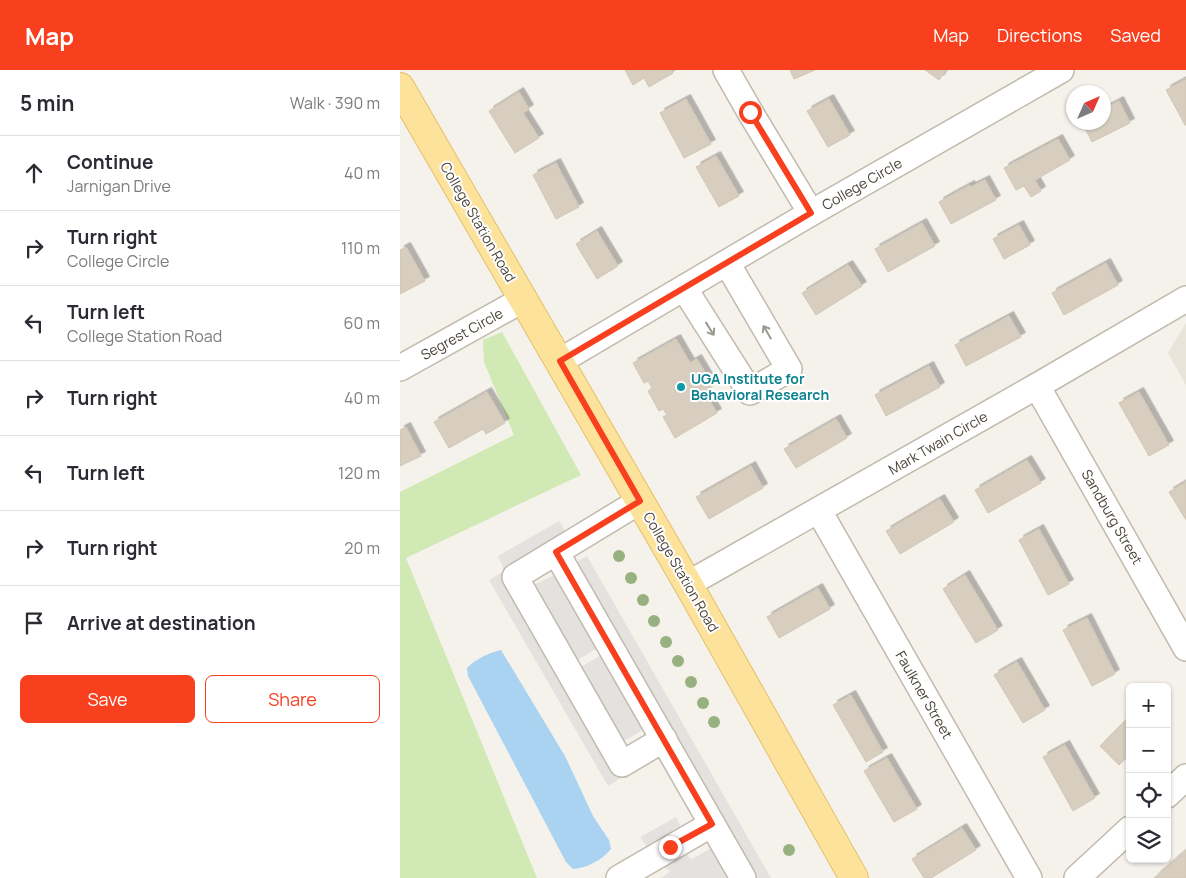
<!DOCTYPE html>
<meta charset="utf-8">
<style>
body{margin:0;font-family:Manrope,sans-serif;background:#f7f7f7;color:#2b2b33}
.controls{position:absolute;right:15px;bottom:15px;display:grid;overflow:hidden;border-radius:8px;box-shadow:0 1px 4px #0004}
.controls button{width:45px;height:45px;display:grid;place-items:center;padding:0;border:0;border-bottom:1px solid #e1e1e2;background:#fff;color:#2b2b33;font:25px sans-serif}
.compass{position:absolute;left:666px;top:15px;width:45px;height:45px;border-radius:50%;background:#fff;box-shadow:0 1px 4px #0004;rotate:45deg}
.stop{position:absolute;width:15px;height:15px;margin:-11px;border:4px solid #f8401f;border-radius:50%;background:#fff}
.stop.end{background:#f8401f;border-color:#fff;box-shadow:0 1px 5px #0008}
.list{margin:0;padding:0;list-style:none}
h2{display:flex;justify-content:space-between;align-items:center;height:65px;margin:0;padding:0 20px;font-size:21px}
h2 small{font-size:16px;font-weight:400;color:#7c7c81}
.list li{display:grid;grid-template-columns:32px 1fr auto;gap:15px;align-items:center;box-sizing:border-box;height:75px;padding:0 20px;border-top:1px solid #e1e1e2}
.list b{display:block;font-size:19px;white-space:nowrap}
.list p{margin:0;font-size:16px;white-space:nowrap;color:#7c7c81}
.list em{font-size:16px;font-style:normal;color:#7c7c81}
.actions{display:flex;gap:10px;padding:15px 20px}
.actions a{flex:1;padding:11px 0;border:1px solid #f8401f;border-radius:8px;text-align:center;font-size:18px;color:#f8401f}
.actions .main{background:#f8401f;color:#fff}
.icon{flex:none;width:28px;height:28px;fill:none;stroke:currentColor;stroke-width:2;stroke-linecap:round;stroke-linejoin:round}
.map{position:relative;flex:none;width:786px;height:808px;overflow:hidden}
header{display:flex;align-items:center;gap:30px;box-sizing:border-box;height:70px;padding:0 25px;background:#f8401f;color:#fff}
header strong{font-size:24px}
nav{display:flex;gap:28px;margin-inline-start:auto;font-size:18px}
main{display:flex}
aside{flex:1;background:#fff}
.map>svg:first-child{display:block}
.residential{fill:#e9e4d9}
.green{fill:#d1e9b5}
.parking{fill:#e4e2df;fill-rule:evenodd}
.water{fill:#a9d3f1}
.building{fill:#d7cec0;stroke:#d2c6b3;filter:url(#shadow)}
.lines{fill:none;stroke-linecap:round;stroke-linejoin:round}
.minor-casing{stroke:#c1baad;stroke-width:28}
.major-casing{stroke:#e4c06b;stroke-width:30}
.minor{stroke:#fff;stroke-width:25}
.major{stroke:#fde29c;stroke-width:28}
.tree{fill:#97b181}
.oneway{stroke:#9b9892}
.route{stroke:#f8401f;stroke-width:6}
.culture-dot{fill:#0f9aa8;stroke:#fff;stroke-width:2}
.labels{text-anchor:middle;stroke-width:4;stroke-linejoin:round;paint-order:stroke}
.street-label{font-size:14px;fill:#4a4339;stroke:#fff}
.culture-label{font-size:14px;font-weight:bold;fill:#0d838f;stroke:#fff;text-anchor:start}
</style>
<header>
<strong>Map</strong>
<nav><a>Map</a><a>Directions</a><a>Saved</a></nav>
</header>
<main>
<aside>
<h2>5 min<small>Walk · 390 m</small></h2>
<ul class="list">
<li><svg class="icon" aria-label="ahead" viewBox="0 0 24 24"><path d="M12 20V5M6 11l6-6 6 6"/></svg><div><b>Continue</b><p>Jarnigan Drive</p></div><em>40 m</em></li>
<li><svg class="icon" aria-label="right" viewBox="0 0 24 24"><path d="M7 20v-9h11M14 6l5 5-5 5"/></svg><div><b>Turn right</b><p>College Circle</p></div><em>110 m</em></li>
<li><svg class="icon" aria-label="left" viewBox="0 0 24 24"><path d="M17 20v-9H6M10 6l-5 5 5 5"/></svg><div><b>Turn left</b><p>College Station Road</p></div><em>60 m</em></li>
<li><svg class="icon" aria-label="right" viewBox="0 0 24 24"><path d="M7 20v-9h11M14 6l5 5-5 5"/></svg><div><b>Turn right</b></div><em>40 m</em></li>
<li><svg class="icon" aria-label="left" viewBox="0 0 24 24"><path d="M17 20v-9H6M10 6l-5 5 5 5"/></svg><div><b>Turn left</b></div><em>120 m</em></li>
<li><svg class="icon" aria-label="right" viewBox="0 0 24 24"><path d="M7 20v-9h11M14 6l5 5-5 5"/></svg><div><b>Turn right</b></div><em>20 m</em></li>
<li><svg class="icon" aria-label="arrive" viewBox="0 0 24 24"><path d="M6 21V4h12l-3 4 3 4H6"/></svg><div><b>Arrive at destination</b></div></li>
</ul>
<div class="actions"><a class="main">Save</a><a>Share</a></div>
</aside>
<div class="map">
<svg width="786" height="808" viewBox="0 0 786 808">
<defs>
<filter id="shadow"><feDropShadow dx="4.5" dy="-4.5" stdDeviation="0" flood-color="#0004"/></filter>
</defs>
<rect width="100%" height="100%" fill="#f5f2eb"/>
<polygon class="residential" points="786,253 786,315 768,283"/>
<polygon class="green" points="102,262 181,405 6,488 137,808 0,808 0,422 114,365 84,292 83,270"/>
<path class="parking" d="M206,440L216,460L209,462L170,487L175,493L187,486L371,808H261L271,801L261,796L236,808H206L207,804L211,800L245,782L247,777L240,767L276,747L282,759L288,758L294,748L293,739L262,691L257,689L253,688L208,716L89,510L104,501L103,497L98,486L159,451L167,464ZM148,499L153,500L155,505L133,515L132,512ZM199,577L201,585L179,598L176,591ZM243,660H245L247,664L242,672L231,677L224,675V671ZM304,772L309,773L311,778L292,789L289,788L288,785L290,781Z"/>
<path class="water" d="M101,580L165,686L193,746L209,770L211,779C202,790 187,798 173,799L166,792L68,606L67,598C76,589 88,583 101,580Z"/>
<g class="building">
<polygon points="225,0 272,0 273,3 249,17 244,8 233,15"/>
<polygon points="390,0 415,0 394,9"/>
<polygon points="525,0 546,0 539,10"/>
<polygon points="786,9 786,55 785,55 766,20"/>
<polygon points="119,22 129,39 123,43 139,68 115,83 89,41"/>
<polygon points="286,29 311,74 284,88 260,43"/>
<polygon points="429,29 450,65 428,77 407,41"/>
<polygon points="719,31 730,53 692,72 682,52 704,52 704,39"/>
<polygon points="658,69 670,90 635,110 641,121 631,127 624,116 616,120 604,98"/>
<polygon points="316,86 339,126 319,137 296,97"/>
<polygon points="156,93 179,137 156,149 133,105"/>
<polygon points="585,110 596,130 551,154 539,132 570,115 571,117"/>
<polygon points="522,153 535,176 488,202 475,179"/>
<polygon points="619,155 630,175 604,189 593,169"/>
<polygon points="197,161 218,196 197,209 176,174"/>
<polygon points="6,177 25,211 0,224 0,180"/>
<polygon points="706,193 718,215 664,245 652,223"/>
<polygon points="448,195 462,216 416,245 402,223"/>
<polygon points="609,246 621,267 566,296 555,275"/>
<polygon points="276,269 290,293 297,289 313,316 304,321 317,343 275,368 263,347 267,345 263,339 259,341 248,321 252,318 248,311 244,313 233,293"/>
<polygon points="529,296 540,317 486,346 475,325"/>
<polygon points="87,322 105,353 86,364 83,359 49,378 34,352"/>
<polygon points="739,322 769,375 749,386 719,333"/>
<polygon points="436,349 447,368 396,398 384,379"/>
<polygon points="6,357 21,386 0,396 0,360"/>
<polygon points="627,390 641,413 588,443 575,420"/>
<polygon points="351,396 363,418 309,449 296,427"/>
<polygon points="786,412 786,450 769,422"/>
<polygon points="540,429 554,452 500,484 486,461"/>
<polygon points="639,459 669,514 648,525 619,470"/>
<polygon points="565,505 598,560 576,573 543,519"/>
<polygon points="418,518 430,539 379,568 367,547"/>
<polygon points="687,548 715,604 692,616 663,560"/>
<polygon points="617,592 645,640 623,653 594,605"/>
<polygon points="451,625 483,682 466,692 433,635"/>
<polygon points="730,646 730,684 719,695 700,676"/>
<polygon points="665,675 695,728 673,741 643,687"/>
<polygon points="487,688 517,739 494,752 464,701"/>
<polygon points="562,758 576,780 531,808 524,808 512,789"/>
<polygon points="786,780 786,808 754,808"/>
</g>
<g class="lines">
<g class="minor-casing">
<g id="minor">
<polyline points="326,0 350,42 411,143"/>
<polyline points="284,218 350,322 389,299 327,193"/>
<polyline points="160,291 411,143 661,0"/>
<polyline points="0,298 124,229"/>
<polyline points="637,316 786,578"/>
<polyline points="240,431 115,507 222,694 264,669"/>
<polyline points="419,441 629,808"/>
<polyline points="156,482 343,808"/>
<polyline points="288,514 637,316 786,229"/>
<polyline points="767,725 786,707"/>
<polyline points="219,808 312,754"/>
<polyline points="677,808 730,759"/>
</g>
</g>
<g class="major-casing">
<polyline id="major" points="0,17 288,514 454,808"/>
</g>
<use href="#minor" class="minor"/>
<use href="#major" class="major"/>
</g>
<g class="tree">
<circle cx="219" cy="486" r="6"/>
<circle cx="231" cy="508" r="6"/>
<circle cx="243" cy="530" r="6"/>
<circle cx="254" cy="551" r="6"/>
<circle cx="266" cy="572" r="6"/>
<circle cx="278" cy="591" r="6"/>
<circle cx="291" cy="612" r="6"/>
<circle cx="303" cy="633" r="6"/>
<circle cx="314" cy="652" r="6"/>
<circle cx="389" cy="780" r="6"/>
</g>
<defs><path id="oneway-shaft" d="M-6 0H5M1.5-3L5.5 0L1.5 3" fill="none" stroke-width="1.6" stroke-linecap="round" stroke-linejoin="round" transform="scale(1.25)"/></defs>
<g class="oneway">
<use href="#oneway-shaft" transform="translate(310 259) rotate(58)"/>
<use href="#oneway-shaft" transform="translate(367 262) rotate(-120)"/>
</g>
<g class="lines">
<polyline class="route" points="270,777 312,754 156,482 240,431 160,291 411,143 350,42"/>
</g>
<circle class="culture-dot" cx="281" cy="317" r="5"/>
<g class="labels">
<g class="street-label">
<text transform="translate(462 114) rotate(-30)" y="5">College Circle</text>
<text transform="translate(78 152) rotate(60)" y="5">College Station Road</text>
<text transform="translate(62 264) rotate(-29)" y="5">Segrest Circle</text>
<text transform="translate(538 373) rotate(-30)" y="5">Mark Twain Circle</text>
<text transform="translate(712 447) rotate(60)" y="5">Sandburg Street</text>
<text transform="translate(281 502) rotate(60)" y="5">College Station Road</text>
<text transform="translate(524 625) rotate(60)" y="5">Faulkner Street</text>
</g>
<g class="culture-label">
<text x="291" y="314">UGA Institute for<tspan x="291" dy="16">Behavioral Research</tspan></text>
</g>
</g>
</svg>
<div class="controls">
<button>+</button>
<button>−</button>
<button><svg class="icon" aria-label="locate" viewBox="0 0 24 24"><circle cx="12" cy="12" r="6"/><path d="M12 2v4M12 18v4M2 12h4M18 12h4"/></svg></button>
<button><svg class="icon" aria-label="layers" viewBox="0 0 24 24"><path d="M12 4l9 5-9 5-9-5zM3 14l9 5 9-5"/></svg></button>
</div>
<svg class="compass" viewBox="-18 -18 36 36"><path d="M0-13l5 13h-10z" fill="#e53935"/><path d="M0 13l5-13h-10z" fill="#7c7c81"/></svg>
<div class="stop" style="left:350px;top:42px"></div>
<div class="stop end" style="left:270px;top:777px"></div>
</div>
</main>
